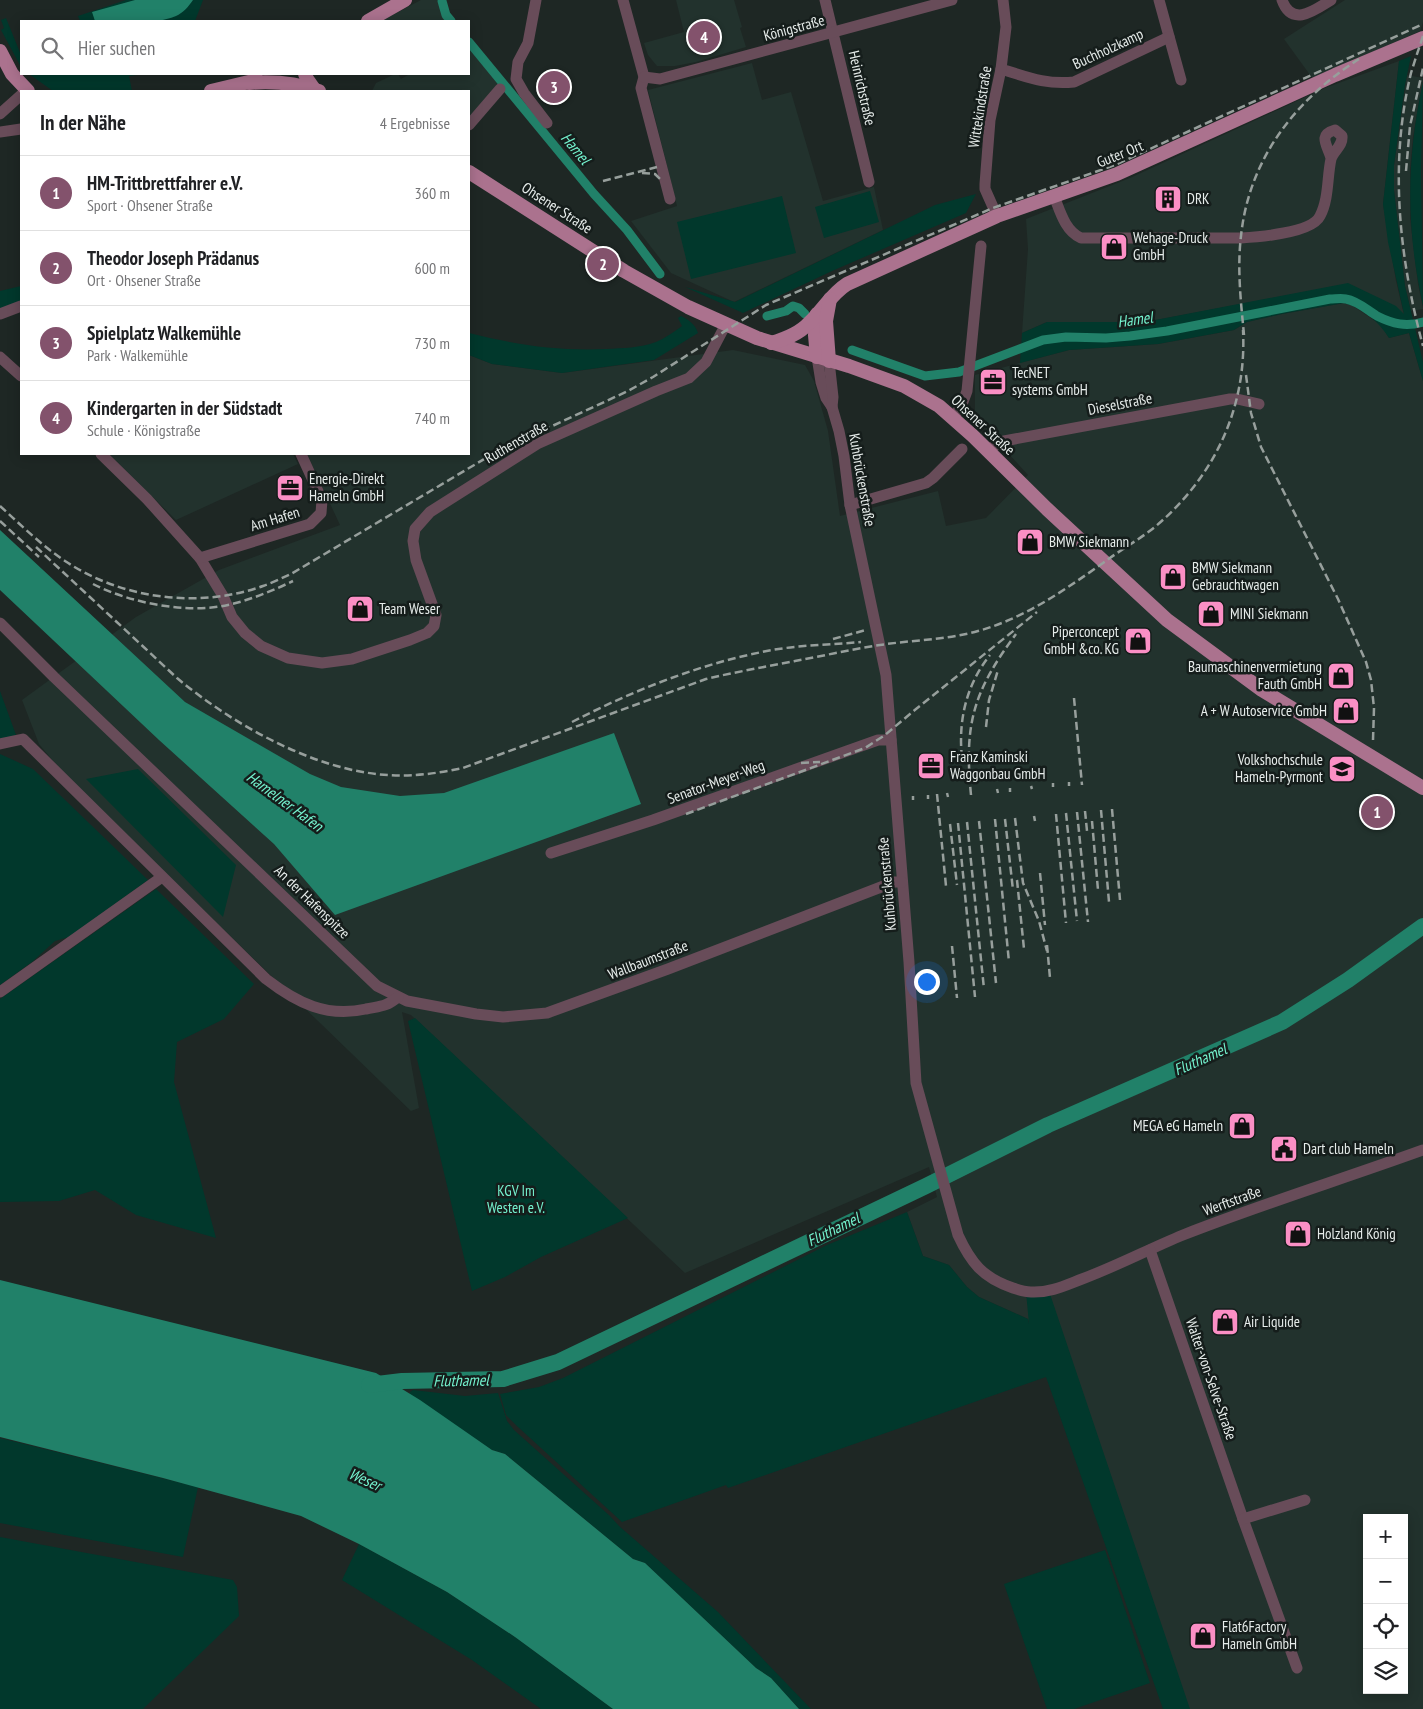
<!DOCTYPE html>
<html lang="de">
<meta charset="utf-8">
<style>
body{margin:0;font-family:"PT Sans Narrow",sans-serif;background:#f6f6f6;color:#202124}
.controls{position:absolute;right:15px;bottom:15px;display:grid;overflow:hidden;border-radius:0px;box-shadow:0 2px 12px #0003}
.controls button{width:45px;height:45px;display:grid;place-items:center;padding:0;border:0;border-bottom:1px solid #e0e0e0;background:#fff;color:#202124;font:25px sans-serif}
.you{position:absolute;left:926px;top:981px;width:18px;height:18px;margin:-12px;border:4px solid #fff;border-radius:50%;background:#1a73e8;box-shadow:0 0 0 8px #1a73e833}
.badge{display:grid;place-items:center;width:32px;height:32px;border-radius:50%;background:#83526c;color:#fff;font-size:16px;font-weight:700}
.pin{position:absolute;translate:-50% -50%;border:2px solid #fff;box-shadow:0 1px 5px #0006}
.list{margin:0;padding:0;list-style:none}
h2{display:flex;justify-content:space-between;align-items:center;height:65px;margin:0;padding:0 20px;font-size:21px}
h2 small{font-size:16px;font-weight:400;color:#757577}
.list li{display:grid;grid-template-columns:32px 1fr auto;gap:15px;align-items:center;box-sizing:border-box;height:75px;padding:0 20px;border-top:1px solid #e0e0e0}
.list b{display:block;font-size:19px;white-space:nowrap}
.list p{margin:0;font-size:16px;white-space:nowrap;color:#757577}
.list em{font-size:16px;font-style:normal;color:#757577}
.icon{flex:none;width:28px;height:28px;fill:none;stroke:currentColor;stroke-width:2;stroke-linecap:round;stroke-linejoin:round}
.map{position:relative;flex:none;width:1423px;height:1709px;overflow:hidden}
.search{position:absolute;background:#fff;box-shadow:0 2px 12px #0003;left:20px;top:20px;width:450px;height:55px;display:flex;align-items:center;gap:12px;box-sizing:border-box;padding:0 18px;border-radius:0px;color:#757577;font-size:19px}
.panel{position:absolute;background:#fff;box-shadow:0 2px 12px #0003;left:20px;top:90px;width:450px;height:365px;border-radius:0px}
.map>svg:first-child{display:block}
.built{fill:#22322d;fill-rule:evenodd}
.green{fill:#01382c}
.water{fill:#218169}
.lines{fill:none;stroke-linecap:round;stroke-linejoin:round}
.canal{stroke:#218169;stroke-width:9}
.river{stroke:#218169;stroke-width:16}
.minor{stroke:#684c59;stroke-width:11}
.major{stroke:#ab728e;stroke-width:14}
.rail{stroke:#979f9c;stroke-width:2.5;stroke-dasharray:8 4;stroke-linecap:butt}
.labels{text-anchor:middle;stroke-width:5;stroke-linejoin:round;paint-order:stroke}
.street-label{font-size:15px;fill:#e6ecea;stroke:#151d1b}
.poi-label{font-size:15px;fill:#e6ecea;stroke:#151d1b;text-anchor:start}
.park-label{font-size:15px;fill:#74f1ce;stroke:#151d1b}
.water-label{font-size:16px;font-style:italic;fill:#74f2ce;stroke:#151d1b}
</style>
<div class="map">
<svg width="1423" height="1709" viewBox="0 0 1423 1709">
<rect width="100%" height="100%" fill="#1e2724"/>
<g class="built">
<polygon points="421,0 437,0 444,16 449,21 383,20"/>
<polygon points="676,0 734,0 742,27 740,28 746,47 696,62 675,66 657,66 648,55 644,43 684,32"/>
<polygon points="1345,0 1423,0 1423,22 1420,31 1313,79 1284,39"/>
<polygon points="469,45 502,85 469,121 469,91 372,91 376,83 395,74 398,74 401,79 408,75 407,74 469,74"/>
<polygon points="1399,61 1383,204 1396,281 1404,315 1348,284 1145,322 1047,322 1022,333 1028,249 1026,219 1130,178 1325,88"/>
<polygon points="752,63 762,100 791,92 823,201 874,187 883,230 734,302 671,273 631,221 677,206 648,90"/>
<polygon points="1407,75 1423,78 1413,137 1410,170 1410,218 1418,284 1423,309 1411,311 1405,286 1394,190 1394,165"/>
<path d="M1344,303L1350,304L1381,325L1389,338L1409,333L1423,381V1709H1169L1028,1319L979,1297L967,1287L949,1265L923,1256L907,1212L937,1197L929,1167L685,1273L411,1015L402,1012L419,1108L411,1111L68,779L39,744L22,700L136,617L219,570L340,525L307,454H469V355L492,364L562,373L733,350L805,365L814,381L828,431L840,516L938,491L946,526L986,518L1028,475L975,417V375L1069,350L1158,344L1234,330L1247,322L1282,314ZM1367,1518H1404V1690H1367Z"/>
<polygon points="109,454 293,454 298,464 176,520"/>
</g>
<g class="green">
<polygon points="126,0 203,0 195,21 80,21 78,16"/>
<polygon points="6,18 21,55 21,67 1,30 4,28 1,20"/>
<path d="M1411,56L1405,85L1394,165V190L1405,286L1423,362V381L1409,333L1389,338C1379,322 1362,307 1344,303L1282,314L1247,322L1234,330L1158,344L1069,350L1020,363L1022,333L1047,322H1145L1348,283L1396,306L1404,314L1388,242L1383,204L1399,61Z"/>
<polygon points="29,74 136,74 137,75 129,76 132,91 53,91"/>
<path d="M1423,82L1421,172L1423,306C1406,229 1406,160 1423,82Z"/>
<polygon points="870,191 879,222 824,238 815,207"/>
<polygon points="976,194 966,213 832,271 743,313 685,287 735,302 935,205"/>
<polygon points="782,196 796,253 691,279 677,222"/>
<polygon points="21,286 21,303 0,311 0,291"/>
<path d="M681,316C689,320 695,324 698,333L654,360L562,373L492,364L469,355V333C517,345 557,351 606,349C623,348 640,348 656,342C665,338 674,332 682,326L678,318Z"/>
<polygon points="0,691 16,735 0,739"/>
<polygon points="0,754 33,769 148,880 69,937 55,941 32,962 0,985"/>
<polygon points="138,769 236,865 223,917 86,779"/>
<polygon points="156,889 254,984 224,1019 177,1042 174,1082 216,1238 136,1215 95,1190 59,1201 0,1202 0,999"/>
<polygon points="415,1018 628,1218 541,1257 505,1277 472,1291 408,1021"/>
<polygon points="907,1212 923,1256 949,1265 967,1287 979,1297 1028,1319 1029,1324 1026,1292 1049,1291 1190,1709 1163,1709 1046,1377 728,1488 726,1485 622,1522 518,1427 506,1415 500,1394 539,1387 563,1378 827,1245"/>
<polygon points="413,1390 465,1396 498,1393 507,1421 514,1430 610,1516 619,1526 718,1612 811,1709 799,1709 771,1678 756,1668 645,1563 633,1559 505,1454 492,1450 410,1395 410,1392"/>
<polygon points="0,1438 198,1487 183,1557 0,1523"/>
<polygon points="0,1537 233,1580 237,1587 239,1616 143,1709 0,1709"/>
<polygon points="359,1544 447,1592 515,1637 613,1709 541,1709 472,1660 342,1580"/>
<polygon points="1105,1550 1150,1683 1074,1709 1047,1709 1004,1584"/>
</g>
<g class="water">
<path d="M135,0H193C189,6 183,13 176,16C152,26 120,21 95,21L92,12Z"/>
<polygon points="0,530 185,702 310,774 341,787 400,796 444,793 614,733 641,804 335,915 274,844 159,740 0,590"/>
<polygon points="0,1280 376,1373 420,1400 492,1450 505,1454 633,1559 645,1563 756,1668 771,1678 799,1709 613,1709 515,1637 447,1592 359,1544 301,1516 163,1478 0,1437"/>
</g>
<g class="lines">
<g class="canal">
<polyline points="442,1 446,15 451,21"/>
<polyline points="469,42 594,194 627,230 660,274"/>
<polyline points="767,316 786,311 793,306 799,308 805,314"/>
<path d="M852,350L925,376L959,372L1043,340L1066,337L1106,338L1130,336L1167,331L1330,299C1335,299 1341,298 1346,299C1358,301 1367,310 1377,316C1393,324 1406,327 1423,322"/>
</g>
<polyline class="river" points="369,1385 402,1381 503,1379 558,1362 926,1186 1048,1125 1282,1022 1348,980 1423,926"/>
<g class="minor">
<polyline points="536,0 528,43 518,62 516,79 524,93 547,123"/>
<polyline points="623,0 644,77 641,88 670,199"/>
<polyline points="825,0 869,182"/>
<polyline points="1159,0 1181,80"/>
<path d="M1282,0C1292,28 1315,10 1331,0"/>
<path d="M1001,69C1027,77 1046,85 1074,82L1169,37"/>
<polyline points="644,77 660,79 952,0"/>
<polyline points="0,114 21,95"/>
<polyline points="469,125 500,89"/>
<polyline points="0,132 21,129"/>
<path d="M1054,196C1060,211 1065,231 1081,238H1241C1258,237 1312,233 1320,216C1329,199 1327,177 1331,159C1334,150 1343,146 1342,136L1335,130C1317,135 1328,146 1331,158"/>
<polyline points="997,216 985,189 985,184 990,120 1001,69 1006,27 1003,0"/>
<polyline points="0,314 21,306"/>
<polyline points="0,357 21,376"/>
<path d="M817,357L821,382L826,398L832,407L839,431L844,456L850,505L886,675L909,962L916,1083L958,1235C971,1263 983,1278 1013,1288C1019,1290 1025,1292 1031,1292C1050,1293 1066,1285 1082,1279C1117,1266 1149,1249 1183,1235C1262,1204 1343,1179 1423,1150"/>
<polyline points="829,361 833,397 832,407"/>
<polyline points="953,417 961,407 967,391 981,246"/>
<polyline points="987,450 1004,441 1230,399 1237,399 1259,404"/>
<polyline points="101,454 147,499 200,558 223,596 232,617 245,633 261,646 288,658 322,663 352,659 410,640 427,633 434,626 436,615 416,560 413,541 415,529 430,512 537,444 656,391 689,378 706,362 726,324"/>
<polyline points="850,505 926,483 933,478 962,449"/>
<polyline points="200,558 310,524 321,513 322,500 301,454"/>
<polyline points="0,623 54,677 377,986 407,1001 476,1014 503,1017 547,1013 668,969 894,882 902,882"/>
<path d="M0,744L23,739L266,979C297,1003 327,1018 366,1009C381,1006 386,1007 398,997"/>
<polyline points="551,853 653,820 878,740 891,740"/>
<polyline points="0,992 162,877"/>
<polyline points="1150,1250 1243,1519 1297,1668"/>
<polyline points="1243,1519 1305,1500"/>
</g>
<g class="major">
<polyline points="368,21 405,0"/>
<polyline points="0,51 12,74 28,91"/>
<polyline points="305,74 307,79 314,89"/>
<path d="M249,83C273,81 296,83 319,91"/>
<polyline points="211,91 257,80"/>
<polyline points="469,172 624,271 688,307 757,338 849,366 904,386 939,406 973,436 1047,509 1167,620 1262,690 1423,788"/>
<polyline points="817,314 815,335 817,357"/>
<path d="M771,343C785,339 799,334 809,323C823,310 831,294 847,284L997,216L1117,174L1335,75L1423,38"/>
<polyline points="829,361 826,321 830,299"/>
</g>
<g class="rail">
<path d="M1423,36C1419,48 1415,60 1411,73C1389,163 1399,257 1423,346"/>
<polyline points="1406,171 1410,126 1423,68"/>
<polyline points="642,173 655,174 660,179"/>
<polyline points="603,181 657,167"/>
<path d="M1244,335C1241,303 1237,269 1241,236C1249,159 1295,100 1359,59"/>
<polyline points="1246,375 1251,413 1261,447 1338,599 1366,662 1371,680 1374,708 1373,740"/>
<path d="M0,506C21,525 41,545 65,561C122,599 198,609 263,586C272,583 282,578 291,574L496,452L628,391L653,377L766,305L993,208L1115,165L1423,24"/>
<polyline points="0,521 39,557"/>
<path d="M36,547L177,678C232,724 315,771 388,775C413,777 439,773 463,768L706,679C735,672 765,667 795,661C823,656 852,649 880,645C912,640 946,640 978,631C1025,618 1063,591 1103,563C1120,550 1139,540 1156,526C1215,476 1247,407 1243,330"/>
<path d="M93,584C130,603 187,614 228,605C250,600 272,591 293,581"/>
<polyline points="833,639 866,630"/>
<polyline points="1074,698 1082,785"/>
<path d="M572,722C630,692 697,665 762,652C794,645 828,645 861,642"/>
<polyline points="986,727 989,700 998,670"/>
<path d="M962,758C958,721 966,685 990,655"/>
<polyline points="801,763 820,762"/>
<polyline points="1069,782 1069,786"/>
<polyline points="1053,783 1053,787"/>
<polyline points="1031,786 1032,789"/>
<polyline points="1010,788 1010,792"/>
<polyline points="997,789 998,793"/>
<polyline points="947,793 948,797"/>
<polyline points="937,794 946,886"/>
<polyline points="928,795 928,799"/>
<path d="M971,795C964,724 973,692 1016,634"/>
<polyline points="913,796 913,800"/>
<polyline points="1112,809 1120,900"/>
<polyline points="1101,810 1109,902"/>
<polyline points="1085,811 1087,831"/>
<polyline points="1077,812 1088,922"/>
<polyline points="1066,813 1077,921"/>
<polyline points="686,814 865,748 885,735 916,709 1037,612"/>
<polyline points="1056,814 1066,923"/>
<polyline points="1034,816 1035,821"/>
<polyline points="1015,818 1023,883 1039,921 1047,951"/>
<polyline points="995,819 1009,962"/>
<polyline points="1005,819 1013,890"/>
<polyline points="979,821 996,983"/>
<polyline points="1092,821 1098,890"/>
<polyline points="967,822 984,989"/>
<polyline points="958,823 975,997"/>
<polyline points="950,824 957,885"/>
<polyline points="1040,873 1045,925"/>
<polyline points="1017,880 1024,949"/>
<polyline points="1047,945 1050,978"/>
<polyline points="952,946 957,998"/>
</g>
</g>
<defs>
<g id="building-square" transform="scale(1.4375)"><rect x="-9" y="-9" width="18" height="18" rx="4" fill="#fb8fc5" stroke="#151d1b"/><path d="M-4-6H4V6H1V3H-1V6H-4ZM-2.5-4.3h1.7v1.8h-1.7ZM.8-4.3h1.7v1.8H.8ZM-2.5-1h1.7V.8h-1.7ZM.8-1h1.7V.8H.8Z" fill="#111"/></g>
<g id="shop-square" transform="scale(1.4375)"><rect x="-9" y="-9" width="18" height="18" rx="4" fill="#fb8fc5" stroke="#151d1b"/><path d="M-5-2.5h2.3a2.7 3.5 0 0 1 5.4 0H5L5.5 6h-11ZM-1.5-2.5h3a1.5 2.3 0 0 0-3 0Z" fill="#111"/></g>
<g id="office-square" transform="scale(1.4375)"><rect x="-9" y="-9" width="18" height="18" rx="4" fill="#fb8fc5" stroke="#151d1b"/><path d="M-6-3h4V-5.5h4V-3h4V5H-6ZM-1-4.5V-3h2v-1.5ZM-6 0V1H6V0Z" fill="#111"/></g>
<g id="university-square" transform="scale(1.4375)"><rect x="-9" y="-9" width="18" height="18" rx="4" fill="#fb8fc5" stroke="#151d1b"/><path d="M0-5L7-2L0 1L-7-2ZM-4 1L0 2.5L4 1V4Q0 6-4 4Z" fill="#111"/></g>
<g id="civic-square" transform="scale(1.4375)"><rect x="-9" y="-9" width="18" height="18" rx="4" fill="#fb8fc5" stroke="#151d1b"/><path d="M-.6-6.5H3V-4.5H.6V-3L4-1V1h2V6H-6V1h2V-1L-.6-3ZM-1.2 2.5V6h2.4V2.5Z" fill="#111"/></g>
</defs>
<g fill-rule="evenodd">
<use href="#building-square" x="1168" y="199"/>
<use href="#shop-square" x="1114" y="247"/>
<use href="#office-square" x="993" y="382"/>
<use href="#office-square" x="290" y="488"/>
<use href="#shop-square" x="1030" y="542"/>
<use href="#shop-square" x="1173" y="577"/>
<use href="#shop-square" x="360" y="609"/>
<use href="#shop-square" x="1211" y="614"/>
<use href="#shop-square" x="1138" y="641"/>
<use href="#shop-square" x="1341" y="676"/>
<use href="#shop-square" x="1346" y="711"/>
<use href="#office-square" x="931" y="766"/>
<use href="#university-square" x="1342" y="769"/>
<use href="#shop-square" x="1242" y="1126"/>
<use href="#civic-square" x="1284" y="1149"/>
<use href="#shop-square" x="1298" y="1234"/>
<use href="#shop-square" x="1225" y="1322"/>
<use href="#shop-square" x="1203" y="1636"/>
</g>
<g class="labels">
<g class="street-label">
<text transform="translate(794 28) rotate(-15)" y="5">Königstraße</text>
<text transform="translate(1108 49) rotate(-25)" y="5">Buchholzkamp</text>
<text transform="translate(862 88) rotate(77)" y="5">Heinrichstraße</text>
<text transform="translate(980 107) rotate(-81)" y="5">Wittekindstraße</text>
<text transform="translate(1120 154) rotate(-22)" y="5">Guter Ort</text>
<text transform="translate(557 208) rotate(33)" y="5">Ohsener Straße</text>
<text transform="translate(1120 404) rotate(-11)" y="5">Dieselstraße</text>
<text transform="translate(983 425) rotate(43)" y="5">Ohsener Straße</text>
<text transform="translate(516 442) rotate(-30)" y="5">Ruthenstraße</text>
<text transform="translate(862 480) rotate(80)" y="5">Kuhbrückenstraße</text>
<text transform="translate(275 519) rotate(-17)" y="5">Am Hafen</text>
<text transform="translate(716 782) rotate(-20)" y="5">Senator-Meyer-Weg</text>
<text transform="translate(887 884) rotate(-95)" y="5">Kuhbrückenstraße</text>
<text transform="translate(312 902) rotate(44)" y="5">An der Hafenspitze</text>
<text transform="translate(648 960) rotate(-21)" y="5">Wallbaumstraße</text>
<text transform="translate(1232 1201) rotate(-20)" y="5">Werftstraße</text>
<text transform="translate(1211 1379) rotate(71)" y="5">Walter-von-Selve-Straße</text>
</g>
<g class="poi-label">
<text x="1187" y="204">DRK</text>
<text x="1133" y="243">Wehage-Druck<tspan x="1133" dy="17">GmbH</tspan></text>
<text x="1012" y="378">TecNET<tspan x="1012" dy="17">systems GmbH</tspan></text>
<text x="309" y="484">Energie-Direkt<tspan x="309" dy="17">Hameln GmbH</tspan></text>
<text x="1049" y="547">BMW Siekmann</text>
<text x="1192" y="573">BMW Siekmann<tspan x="1192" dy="17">Gebrauchtwagen</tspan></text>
<text x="379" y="614">Team Weser</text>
<text x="1230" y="619">MINI Siekmann</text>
<text x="1119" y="637" text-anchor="end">Piperconcept<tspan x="1119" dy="17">GmbH &amp;co. KG</tspan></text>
<text x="1322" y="672" text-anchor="end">Baumaschinenvermietung<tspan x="1322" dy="17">Fauth GmbH</tspan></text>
<text x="1327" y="716" text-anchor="end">A + W Autoservice GmbH</text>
<text x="950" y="762">Franz Kaminski<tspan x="950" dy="17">Waggonbau GmbH</tspan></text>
<text x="1323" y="765" text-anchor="end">Volkshochschule<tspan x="1323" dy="17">Hameln-Pyrmont</tspan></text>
<text x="1223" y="1131" text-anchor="end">MEGA eG Hameln</text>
<text x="1303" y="1154">Dart club Hameln</text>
<text x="1317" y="1239">Holzland König</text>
<text x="1244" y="1327">Air Liquide</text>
<text x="1222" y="1632">Flat6Factory<tspan x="1222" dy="17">Hameln GmbH</tspan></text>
</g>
<g class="park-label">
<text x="516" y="1196">KGV Im<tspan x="516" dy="17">Westen e.V.</tspan></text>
</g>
<g class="water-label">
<text transform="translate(576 148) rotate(50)" y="6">Hamel</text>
<text transform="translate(1135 319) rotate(-8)" y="6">Hamel</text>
<text transform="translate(285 801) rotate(36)" y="6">Hamelner Hafen</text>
<text transform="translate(1200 1059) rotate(-24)" y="6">Fluthamel</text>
<text transform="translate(833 1229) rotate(-26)" y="6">Fluthamel</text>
<text transform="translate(461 1380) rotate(-1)" y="6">Fluthamel</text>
<text transform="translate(365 1479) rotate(24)" y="6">Weser</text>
</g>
</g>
</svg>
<div class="controls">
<button>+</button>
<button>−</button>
<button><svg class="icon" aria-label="locate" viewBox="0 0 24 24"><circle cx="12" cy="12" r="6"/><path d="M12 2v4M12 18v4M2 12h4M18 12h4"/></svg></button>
<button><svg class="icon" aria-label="layers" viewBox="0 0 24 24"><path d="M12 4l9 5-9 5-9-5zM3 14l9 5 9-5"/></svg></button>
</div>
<div class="you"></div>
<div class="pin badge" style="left:1377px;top:812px">1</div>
<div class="pin badge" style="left:603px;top:264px">2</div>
<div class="pin badge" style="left:554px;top:87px">3</div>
<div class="pin badge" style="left:704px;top:37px">4</div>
<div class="search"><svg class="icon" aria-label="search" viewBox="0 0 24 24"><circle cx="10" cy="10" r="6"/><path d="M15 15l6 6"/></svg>Hier suchen</div>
<section class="panel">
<h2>In der Nähe<small>4 Ergebnisse</small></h2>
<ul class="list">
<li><span class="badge">1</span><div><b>HM-Trittbrettfahrer e.V.</b><p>Sport · Ohsener Straße</p></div><em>360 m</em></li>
<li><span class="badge">2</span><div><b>Theodor Joseph Prädanus</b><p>Ort · Ohsener Straße</p></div><em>600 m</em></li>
<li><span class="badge">3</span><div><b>Spielplatz Walkemühle</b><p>Park · Walkemühle</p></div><em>730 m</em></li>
<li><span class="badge">4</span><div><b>Kindergarten in der Südstadt</b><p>Schule · Königstraße</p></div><em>740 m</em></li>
</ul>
</section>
</div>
